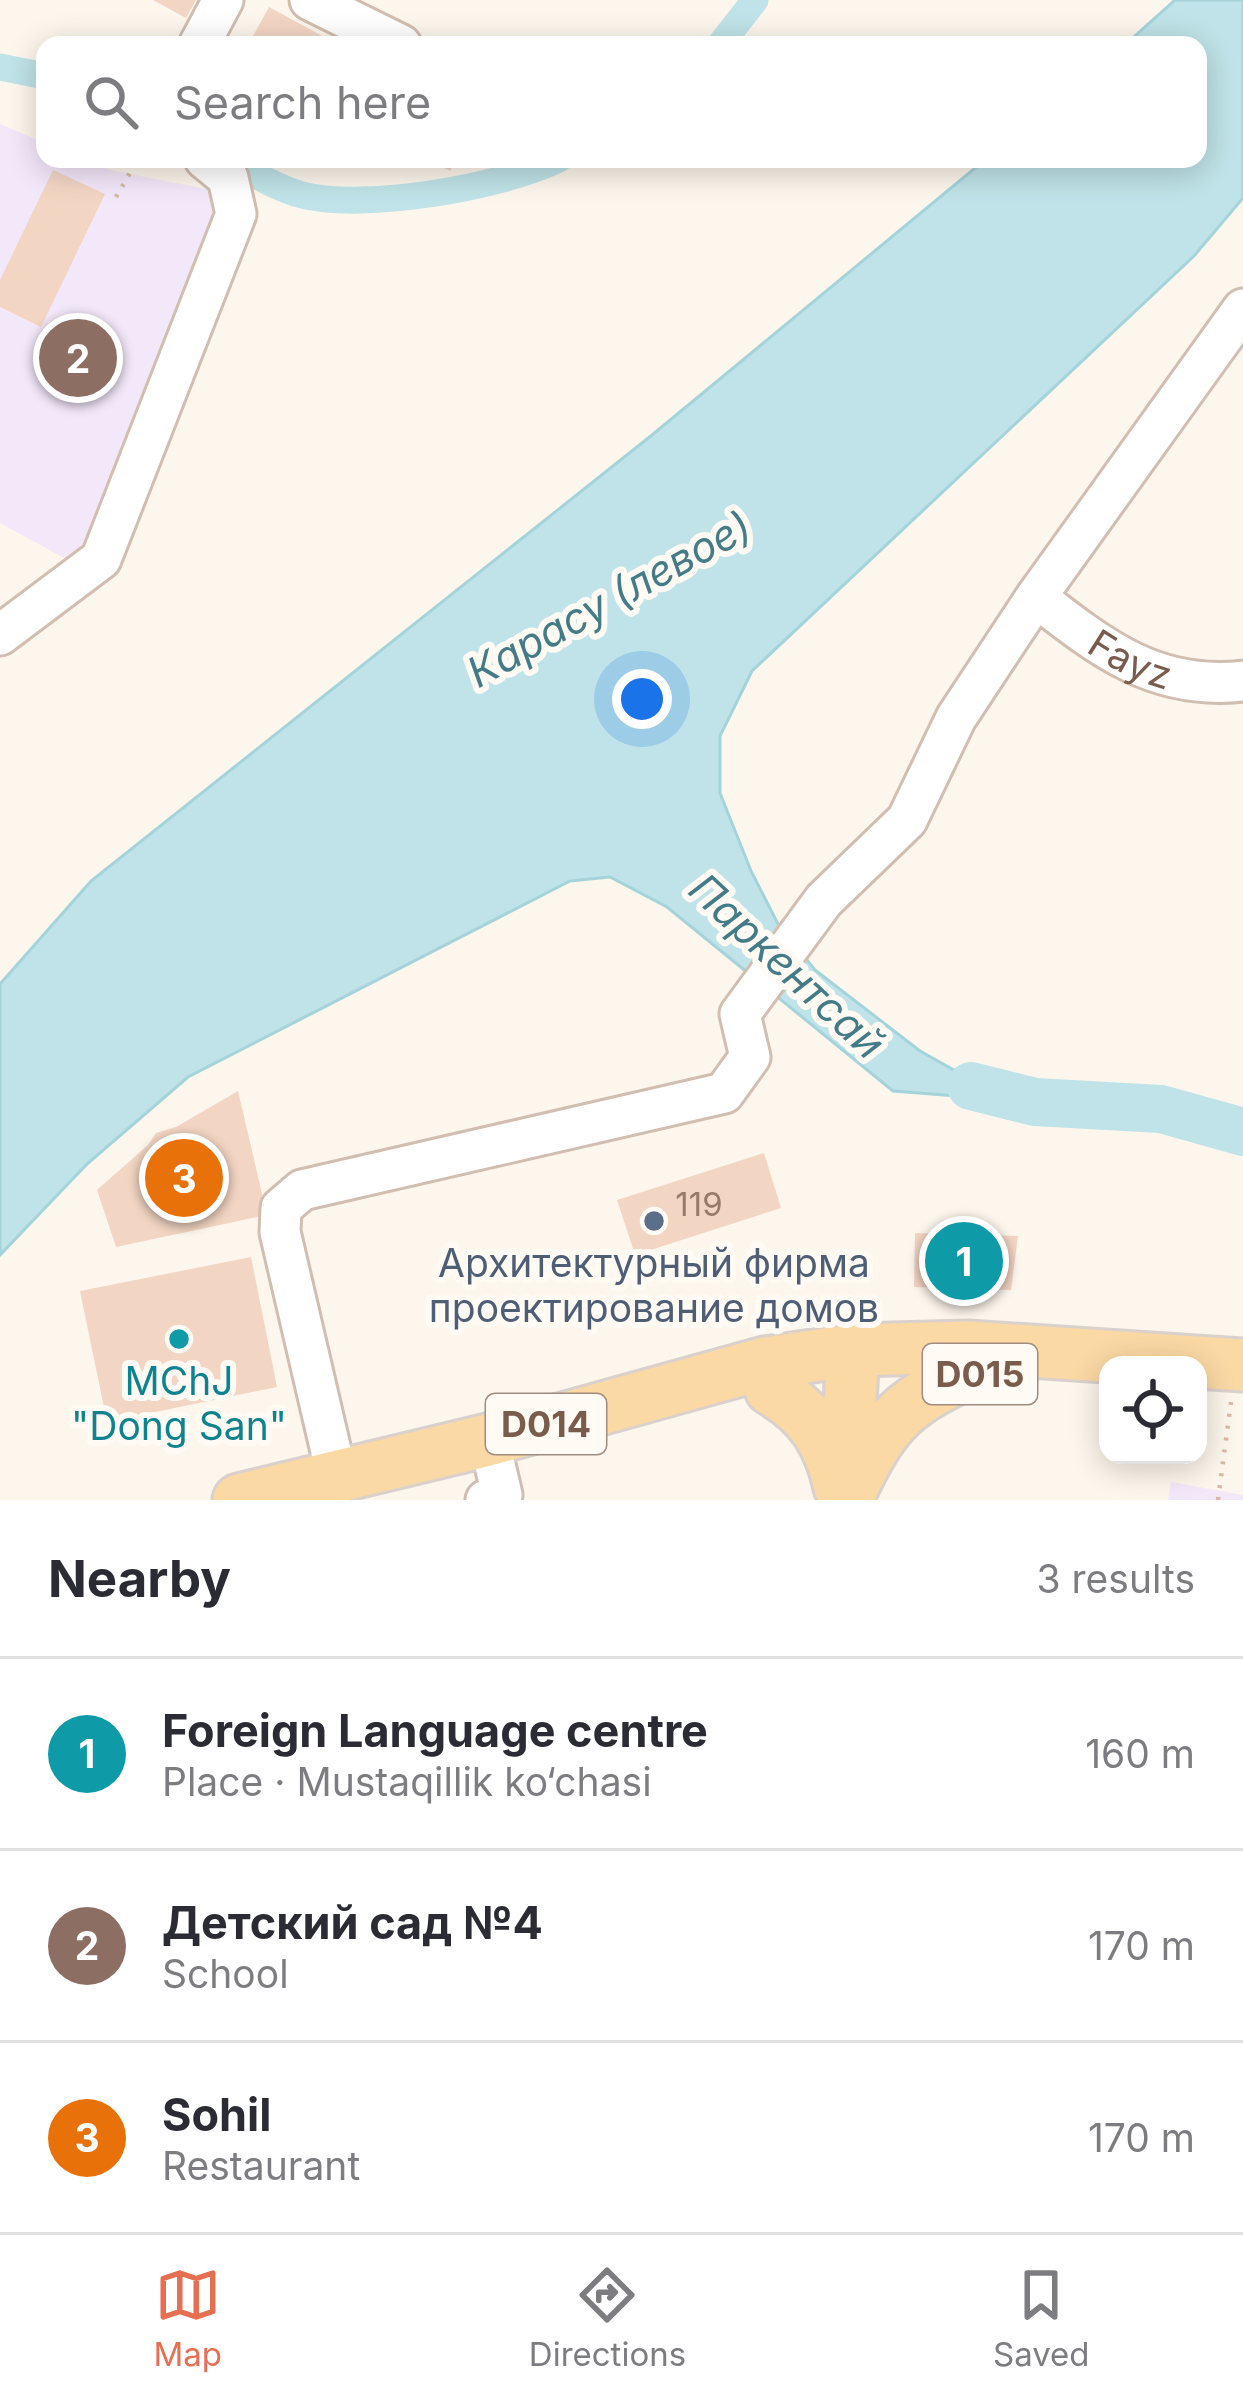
<!DOCTYPE html>
<meta charset="utf-8">
<style>
body{margin:0;font-family:Inter,sans-serif;background:#f7f7f7;color:#2b2b33}
.controls{position:absolute;right:36px;bottom:36px;display:grid;overflow:hidden;border-radius:24px;box-shadow:0 6px 30px #0003}
.controls button{width:108px;height:108px;display:grid;place-items:center;padding:0;border:0;border-bottom:3px solid #e1e1e2;background:#fff;color:#2b2b33;font:60px sans-serif}
.you{position:absolute;left:642px;top:699px;width:42px;height:42px;margin:-30px;border:9px solid #fff;border-radius:50%;background:#1a73e8;box-shadow:0 0 0 18px #1a73e833}
.badge{display:grid;place-items:center;width:78px;height:78px;border-radius:50%;background:#e76f51;color:#fff;font-size:39px;font-weight:700}
.pin{position:absolute;translate:-50% -50%;border:6px solid #fff;box-shadow:0 3px 12px #0006}
.list{margin:0;padding:0;list-style:none}
h2{display:flex;justify-content:space-between;align-items:center;height:156px;margin:0;padding:0 48px;font-size:51px}
h2 small{font-size:39px;font-weight:400;color:#7c7c81}
.list li{display:grid;grid-template-columns:78px 1fr auto;gap:36px;align-items:center;box-sizing:border-box;height:192px;padding:0 48px;border-top:3px solid #e1e1e2}
.list b{display:block;font-size:45px;white-space:nowrap}
.list p{margin:0;font-size:39px;white-space:nowrap;color:#7c7c81}
.list em{font-size:39px;font-style:normal;color:#7c7c81}
.icon{flex:none;width:66px;height:66px;fill:none;stroke:currentColor;stroke-width:2;stroke-linecap:round;stroke-linejoin:round}
.map{position:relative;flex:none;width:1243px;height:1500px;overflow:hidden}
.search{position:absolute;background:#fff;box-shadow:0 6px 30px #0003;left:36px;right:36px;top:36px;height:132px;display:flex;align-items:center;gap:30px;box-sizing:border-box;padding:0 42px;border-radius:24px;color:#7c7c81;font-size:45px}
.sheet{height:732px;background:#fff}
nav{display:flex;justify-content:space-around;align-items:center;box-sizing:border-box;height:168px;border-top:3px solid #e1e1e2;background:#fff;font-size:33px;color:#7c7c81}
nav a{display:grid;justify-items:center;gap:6px}
nav .on{color:#e76f51}
.map>svg:first-child{display:block}
.education{fill:#f3e8fa}
.water{fill:#bfe3e8;stroke:#a5d3da;stroke-width:3}
.lines{fill:none;stroke-linecap:round;stroke-linejoin:round}
.canal{stroke:#bfe3e8;stroke-width:27}
.river{stroke:#bfe3e8;stroke-width:48}
.building{fill:#f3d5c3}
.minor-casing{stroke:#d1beb0;stroke-width:45}
.major-casing{stroke:#dad1cd;stroke-width:57}
.path{stroke:#d9b8a5;stroke-width:4.5;stroke-dasharray:3 9;stroke-linecap:butt}
.minor{stroke:#fff;stroke-width:39}
.major{stroke:#fbd9a5;stroke-width:51}
.service-dot{fill:#5c6f8a;stroke:#fffaf3;stroke-width:4.5}
.culture-dot{fill:#0f9aa8;stroke:#fffaf3;stroke-width:4.5}
.labels{text-anchor:middle;stroke-width:12;stroke-linejoin:round;paint-order:stroke}
.number-label{font-size:33px;fill:#987a6a}
.shield{fill:#fffaf3;stroke:#a28b7f;stroke-width:3}
.shield-label{font-size:36px;font-weight:bold;fill:#7a5c4d}
.street-label{font-size:39px;fill:#7a5c4d;stroke:#fffaf3}
.service-label{font-size:39px;fill:#4e5e75;stroke:#fffaf3}
.culture-label{font-size:39px;fill:#0d838f;stroke:#fffaf3}
.water-label{font-size:42px;font-style:italic;fill:#437c86;stroke:#fffaf3}
</style>
<div class="map">
<svg width="1243" height="1500" viewBox="0 0 1243 1500">
<rect width="100%" height="100%" fill="#fdf6ec"/>
<g class="education">
<polygon points="0,124 45,143 45,159 84,159 110,170 221,192 75,564 0,523"/>
<polygon points="1171,1482 1243,1495 1243,1500 1168,1500"/>
</g>
<polygon class="water" points="1175,0 1243,0 1243,198 1194,256 752,671 720,736 720,793 751,871 778,924 815,970 920,1051 961,1074 1035,1102 893,1091 667,907 610,877 570,881 188,1077 87,1164 0,1255 0,984 91,881 652,435 986,159 1198,159 1198,45 1125,45"/>
<g class="lines">
<g class="canal">
<polyline points="720,45 755,0"/>
<polyline points="0,67 45,76"/>
<path d="M225,159C249,171 276,188 302,195C365,211 502,187 559,159"/>
</g>
<polyline class="river" points="971,1086 1035,1102 1161,1109 1243,1132"/>
</g>
<g class="building">
<polygon points="153,0 196,0 186,18"/>
<polygon points="269,7 339,45 248,45"/>
<polygon points="428,159 457,159 450,171"/>
<polygon points="53,170 105,194 41,327 0,307 0,280"/>
<polygon points="238,1091 267,1215 116,1247 97,1190 148,1145 156,1133 176,1127"/>
<polygon points="764,1153 781,1208 635,1255 617,1200"/>
<polygon points="915,1233 1018,1236 1011,1290 914,1287"/>
<polygon points="251,1257 277,1387 107,1422 80,1291"/>
</g>
<g class="lines">
<g class="minor-casing">
<g id="minor">
<polyline points="310,0 401,45"/>
<polyline points="199,45 223,0"/>
<path id="s1" d="M1036,597C1101,648 1156,691 1243,681"/>
<polyline points="0,635 101,559 236,214 228,178 205,159"/>
<polyline points="337,1477 280,1232 281,1208 302,1190 724,1093 750,1057 740,1014 824,900 907,820 956,718 1036,597 1243,309"/>
<polyline points="486,1500 502,1495 495,1465"/>
</g>
</g>
<g class="major-casing">
<g id="major">
<path d="M771,1389C812,1413 830,1442 840,1487"/>
<polyline points="845,1487 853,1350"/>
<polyline points="239,1500 488,1440 765,1363 853,1350 968,1347 1243,1365"/>
<path d="M846,1500C880,1429 895,1405 968,1373"/>
</g>
</g>
<g class="path">
<polyline points="116,197 138,159"/>
<polyline points="1218,1500 1231,1402"/>
</g>
<use href="#minor" class="minor"/>
<use href="#major" class="major"/>
</g>
<circle class="service-dot" cx="654" cy="1221" r="12"/>
<circle class="culture-dot" cx="179" cy="1339" r="12"/>
<g class="labels">
<g class="number-label">
<text x="699" y="1216">119</text>
</g>
<g class="shield">
<rect x="923" y="1344" width="114" height="60" rx="9"/>
<rect x="486" y="1394" width="120" height="60" rx="9"/>
</g>
<g class="shield-label">
<text x="980" y="1387">D015</text>
<text x="546" y="1437">D014</text>
</g>
<g class="street-label">
<text dy="14" stroke="none"><textPath href="#s1" startOffset="114">Fayz</textPath></text>
</g>
<g class="service-label">
<text x="654" y="1277">Архитектурный фирма<tspan x="654" dy="45">проектирование домов</tspan></text>
</g>
<g class="culture-label">
<text x="179" y="1395">MChJ<tspan x="179" dy="45">"Dong San"</tspan></text>
</g>
<g class="water-label">
<text transform="translate(609 599) rotate(-29)" y="15">Карасу (левое)</text>
<text transform="translate(787 966) rotate(43)" y="15">Паркентсай</text>
</g>
</g>
</svg>
<div class="controls">
<button><svg class="icon" aria-label="locate" viewBox="0 0 24 24"><circle cx="12" cy="12" r="6"/><path d="M12 2v4M12 18v4M2 12h4M18 12h4"/></svg></button>
</div>
<div class="you"></div>
<div class="pin badge" style="left:964px;top:1261px;background:#0f9aa8">1</div>
<div class="pin badge" style="left:78px;top:358px;background:#8d6e63">2</div>
<div class="pin badge" style="left:184px;top:1178px;background:#e8710a">3</div>
<div class="search"><svg class="icon" aria-label="search" viewBox="0 0 24 24"><circle cx="10" cy="10" r="6"/><path d="M15 15l6 6"/></svg>Search here</div>
</div>
<section class="sheet">
<h2>Nearby<small>3 results</small></h2>
<ul class="list">
<li><span class="badge" style="background:#0f9aa8">1</span><div><b>Foreign Language centre</b><p>Place · Mustaqillik ko‘chasi</p></div><em>160 m</em></li>
<li><span class="badge" style="background:#8d6e63">2</span><div><b>Детский сад №4</b><p>School</p></div><em>170 m</em></li>
<li><span class="badge" style="background:#e8710a">3</span><div><b>Sohil</b><p>Restaurant</p></div><em>170 m</em></li>
</ul>
</section>
<nav>
<a class="on"><svg class="icon" aria-label="map" viewBox="0 0 24 24"><path d="M3 6l6-2 6 2 6-2v14l-6 2-6-2-6 2zM9 4v14M15 6v14"/></svg>Map</a>
<a><svg class="icon" aria-label="directions" viewBox="0 0 24 24"><path d="M12 3l9 9-9 9-9-9zM9 14v-3h6M13 9l2 2-2 2"/></svg>Directions</a>
<a><svg class="icon" aria-label="saved" viewBox="0 0 24 24"><path d="M7 4h10v16l-5-4-5 4z"/></svg>Saved</a>
</nav>
